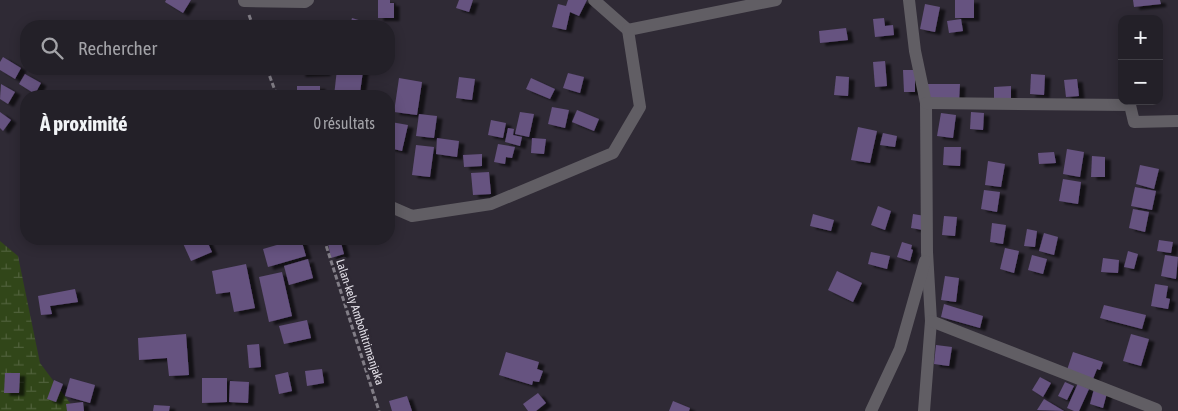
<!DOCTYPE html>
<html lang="fr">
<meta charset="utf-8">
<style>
body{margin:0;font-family:"Asap Condensed",sans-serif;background:#2f2d34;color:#f1f3f6}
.controls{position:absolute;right:15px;top:15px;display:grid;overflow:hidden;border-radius:10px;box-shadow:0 2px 12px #0003}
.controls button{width:45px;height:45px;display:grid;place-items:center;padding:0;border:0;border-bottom:1px solid #403e45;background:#232028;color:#f1f3f6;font:25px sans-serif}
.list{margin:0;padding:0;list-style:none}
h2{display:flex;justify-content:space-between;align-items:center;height:65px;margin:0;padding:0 20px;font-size:21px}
h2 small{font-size:16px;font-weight:400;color:#a3a3a8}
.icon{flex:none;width:28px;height:28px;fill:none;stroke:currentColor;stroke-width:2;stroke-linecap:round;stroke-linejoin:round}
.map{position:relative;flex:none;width:1178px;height:411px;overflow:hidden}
.search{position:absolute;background:#232028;box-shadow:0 2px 12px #0003;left:20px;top:20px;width:375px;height:55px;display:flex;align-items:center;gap:12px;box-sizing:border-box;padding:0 18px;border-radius:20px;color:#a3a3a8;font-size:19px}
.panel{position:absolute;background:#232028;box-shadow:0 2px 12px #0003;left:20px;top:90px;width:375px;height:155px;border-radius:20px}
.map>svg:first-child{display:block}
.wetland{fill:url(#wetland-marsh)}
.building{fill:#665280;filter:url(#shadow)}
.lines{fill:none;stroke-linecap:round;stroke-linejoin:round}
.path{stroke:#827e87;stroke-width:3;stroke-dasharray:5 2.5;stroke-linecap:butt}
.street{stroke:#615e64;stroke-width:12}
.labels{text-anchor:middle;stroke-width:5;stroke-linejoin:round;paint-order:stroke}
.street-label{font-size:12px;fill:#e2dfe7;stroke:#2f2a35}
</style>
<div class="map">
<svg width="1178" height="411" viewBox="0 0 1178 411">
<defs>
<pattern id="wetland-marsh" width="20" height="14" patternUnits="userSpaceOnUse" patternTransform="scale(1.25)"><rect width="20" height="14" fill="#314619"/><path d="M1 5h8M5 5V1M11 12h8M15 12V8" fill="none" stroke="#4f603a"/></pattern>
<filter id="shadow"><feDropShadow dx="5.5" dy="3" stdDeviation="1" flood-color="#0009"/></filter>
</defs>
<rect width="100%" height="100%" fill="#2f2a35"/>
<polygon class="wetland" points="0,241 18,256 40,363 76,411 0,411"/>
<g class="building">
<polygon points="166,0 191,0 183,13 165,2"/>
<polygon points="378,0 390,0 390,3 394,3 394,18 378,18"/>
<polygon points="459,0 473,0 469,12 456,8"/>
<polygon points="568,0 587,0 579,16 570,12 566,30 552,27 558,4 566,6"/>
<rect x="955" y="0" width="19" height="18"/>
<polygon points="1133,0 1160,0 1161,4 1134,7"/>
<polygon points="925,4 940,7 935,32 920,29"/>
<polygon points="352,18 378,26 350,26"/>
<polygon points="884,18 885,26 893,25 894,35 875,37 873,19"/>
<polygon points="961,19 963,31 949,33 947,21"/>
<polygon points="846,28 848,40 820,43 819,31"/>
<polygon points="3,57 21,68 15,79 0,70 0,62"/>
<polygon points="885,61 887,86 875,87 873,62"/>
<polygon points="300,69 325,69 325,73 300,74"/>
<polygon points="337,69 371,69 371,71 363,71 360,93 374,94 374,96 334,96"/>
<polygon points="903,70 915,70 915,92 904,92"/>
<polygon points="568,73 584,77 580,93 563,88"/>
<polygon points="25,74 41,83 35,94 19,84"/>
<polygon points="1031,74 1045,75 1044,95 1030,94"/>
<polygon points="836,76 849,77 848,96 834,95"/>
<polygon points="459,77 475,79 472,100 456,98"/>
<polygon points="399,78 422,82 417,115 394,112"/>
<polygon points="531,78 555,89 550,99 526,89"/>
<polygon points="1077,79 1079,96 1066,97 1064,80"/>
<polygon points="1,84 15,92 8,104 0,99"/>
<polygon points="928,84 960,84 959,101 928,100"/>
<rect x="297" y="86" width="23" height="10"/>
<polygon points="1011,86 1011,101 994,101 994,87"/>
<polygon points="552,107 569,110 565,128 548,124"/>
<polygon points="577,110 599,119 594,131 572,122"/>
<polygon points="0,112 11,120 3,131 0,128"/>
<polygon points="520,112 534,114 529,137 515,134"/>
<polygon points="971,112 984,113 983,130 970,129"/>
<polygon points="941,113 956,115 953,138 937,136"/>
<polygon points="419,114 437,116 434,138 416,136"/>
<polygon points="491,120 506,123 503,138 488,135"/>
<polygon points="391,122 408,125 402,151 389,148 389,131"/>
<polygon points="858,127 877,131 870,163 851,160"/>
<polygon points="508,128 514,129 513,135 522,137 520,146 505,142"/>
<polygon points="883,133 897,136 895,147 880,145"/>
<polygon points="437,138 459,141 457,157 436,154"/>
<polygon points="532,138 546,139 544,154 531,153"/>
<polygon points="498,144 515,147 512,158 506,157 505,164 494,162"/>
<polygon points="416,145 434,147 430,177 412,175"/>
<polygon points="944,147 961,147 960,166 943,165"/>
<polygon points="1067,149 1084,152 1080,177 1063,174"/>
<polygon points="1054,152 1056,163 1039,164 1038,153"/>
<polygon points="482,154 482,166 464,167 463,155"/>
<polygon points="1092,156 1105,157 1105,177 1091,177"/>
<polygon points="988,161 1005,164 1001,187 985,185"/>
<polygon points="1140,165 1159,169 1154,189 1136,184"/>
<polygon points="489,172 491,194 473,195 471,173"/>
<polygon points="1063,179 1081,182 1078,204 1059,201"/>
<polygon points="1135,187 1156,191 1152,210 1131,206"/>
<polygon points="984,190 1000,192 997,212 981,209"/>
<polygon points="878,206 891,211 885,230 871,225"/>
<polygon points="1133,209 1149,212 1145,232 1129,228"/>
<polygon points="813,214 834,220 831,231 810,226"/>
<polygon points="913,214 925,216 923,230 911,228"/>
<polygon points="944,216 957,217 955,236 942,235"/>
<polygon points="992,223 1006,225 1003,244 990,242"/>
<polygon points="1027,229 1037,231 1035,247 1024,246"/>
<polygon points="1044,233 1058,237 1054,255 1039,251"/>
<polygon points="181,239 206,239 212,252 191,261"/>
<polygon points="286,239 301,239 306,256 268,267 263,249 287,242"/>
<polygon points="327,239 340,239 344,254 331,258"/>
<polygon points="1159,240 1173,242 1171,253 1157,251"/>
<polygon points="902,242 912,245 911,249 913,250 910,261 897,257"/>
<polygon points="1005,248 1019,251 1014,273 1000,269"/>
<polygon points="1128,251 1138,254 1134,269 1124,267"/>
<polygon points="871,252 890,256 887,269 868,264"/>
<polygon points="1032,255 1047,259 1043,274 1028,270"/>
<polygon points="1165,255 1178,257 1176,279 1161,276"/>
<polygon points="1103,258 1119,260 1118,273 1101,272"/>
<polygon points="308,259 313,278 289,285 284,266"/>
<polygon points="246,264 255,308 234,312 230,292 216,294 212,271"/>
<polygon points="837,271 862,283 853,302 828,290"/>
<polygon points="282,272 292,316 269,322 259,277"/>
<polygon points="945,276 959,278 956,302 941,300"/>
<polygon points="1155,284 1168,286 1166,298 1170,299 1168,309 1151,306"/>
<polygon points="75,289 78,302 50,306 52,314 41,315 38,296"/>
<polygon points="944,304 983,316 980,328 941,317"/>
<polygon points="1104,305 1146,315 1142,329 1100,318"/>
<polygon points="307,320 311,338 284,344 279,326"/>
<polygon points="186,334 189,375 169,376 167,358 139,360 138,338"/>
<polygon points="1131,334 1149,339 1141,366 1123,361"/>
<polygon points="259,344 261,367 249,368 247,345"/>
<polygon points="936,345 952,347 949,366 934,364"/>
<polygon points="506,352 539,362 537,369 543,371 539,382 533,381 532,385 499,375"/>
<polygon points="1073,352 1103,362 1100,370 1097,369 1093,379 1067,370"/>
<polygon points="322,369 324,383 307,386 305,371"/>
<polygon points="288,372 292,391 279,394 275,375"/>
<polygon points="5,373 20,373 19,393 4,393"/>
<polygon points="1040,377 1051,383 1043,397 1032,390"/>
<polygon points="70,378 95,385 90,403 65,396"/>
<polygon points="202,378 227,378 227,402 202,403"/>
<polygon points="54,380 63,384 56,402 47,399"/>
<polygon points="230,381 249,382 248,403 229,402"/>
<polygon points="1065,382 1074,386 1067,400 1058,396"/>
<polygon points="1078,383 1089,389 1079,411 1074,411 1067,408"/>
<polygon points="1094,389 1107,393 1103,408 1090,404"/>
<polygon points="538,393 546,403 536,411 528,411 523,404"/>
<polygon points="407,396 412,411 392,411 389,401"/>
<polygon points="1044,399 1064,411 1037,410"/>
<polygon points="673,401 690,408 689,411 669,411"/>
<polygon points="83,402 84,411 67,411 66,404"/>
<polygon points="154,405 170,406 169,411 153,411"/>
</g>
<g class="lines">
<g class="path">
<polyline points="249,15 253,26"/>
<polyline points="267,69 277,96"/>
<polyline points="324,239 379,411"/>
</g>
<g class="street">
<polyline points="594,0 628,30"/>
<polyline points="909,0 915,51 926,103 927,252 931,321 924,411"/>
<polyline points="244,1 305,2 308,0"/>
<polyline points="926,103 1130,105 1134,122 1178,121"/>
<polyline points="389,206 412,216 491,204 613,153 640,107 628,30 776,0"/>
<polyline points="931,321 1156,409"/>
<polyline points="871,411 900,349 925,261"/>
</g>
</g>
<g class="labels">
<g class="street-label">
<text transform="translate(360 322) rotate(72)" y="4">Lalan-kely Ambohitrimanjaka</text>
</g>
</g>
</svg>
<div class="controls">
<button>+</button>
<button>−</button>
</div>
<div class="search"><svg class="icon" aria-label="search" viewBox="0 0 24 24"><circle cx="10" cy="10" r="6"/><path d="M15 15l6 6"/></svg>Rechercher</div>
<section class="panel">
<h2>À proximité<small>0 résultats</small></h2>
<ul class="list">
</ul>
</section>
</div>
